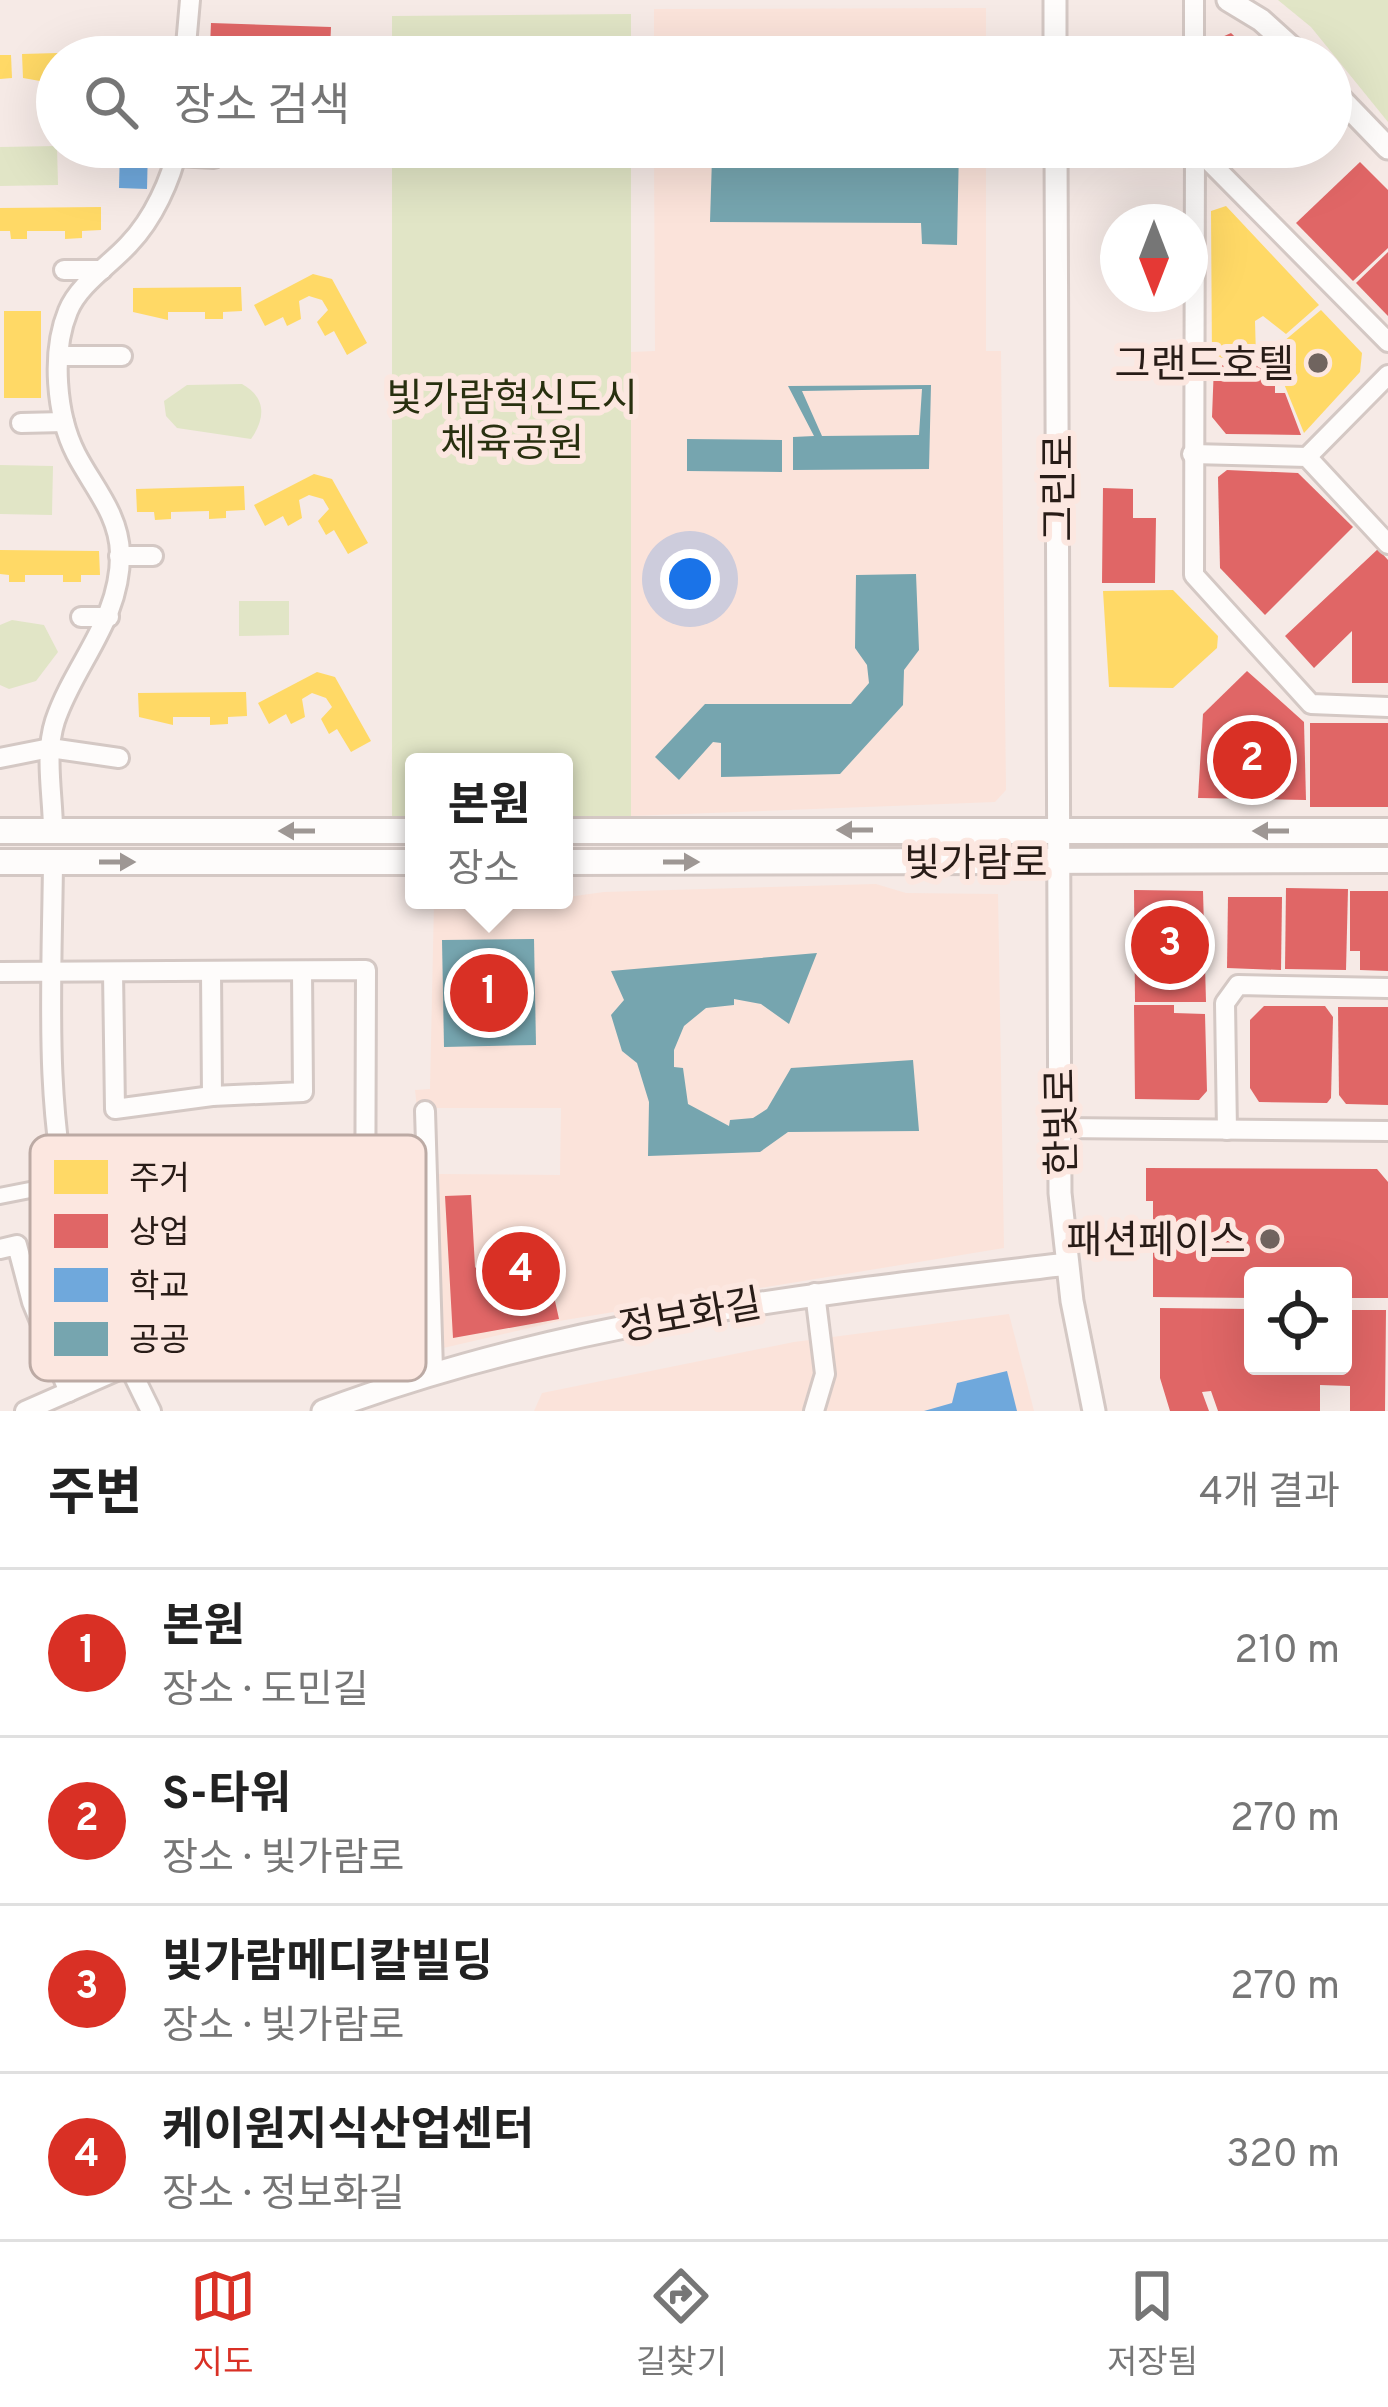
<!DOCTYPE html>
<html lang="ko">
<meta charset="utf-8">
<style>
body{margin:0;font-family:Overpass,"Noto Sans KR",sans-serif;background:#f2f2f2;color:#222}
.controls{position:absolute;right:36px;bottom:36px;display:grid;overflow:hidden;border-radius:12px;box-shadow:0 12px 48px #0002}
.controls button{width:108px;height:108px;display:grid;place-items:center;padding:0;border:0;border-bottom:3px solid #e0e0e0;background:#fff;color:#222;font:60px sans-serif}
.compass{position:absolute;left:1100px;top:204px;width:108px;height:108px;border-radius:50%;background:#fff;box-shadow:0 12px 48px #0002;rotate:180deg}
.you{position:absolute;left:690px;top:579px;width:42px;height:42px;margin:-30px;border:9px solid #fff;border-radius:50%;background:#1a73e8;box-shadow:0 0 0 18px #1a73e833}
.badge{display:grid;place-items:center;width:78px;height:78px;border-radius:50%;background:#d93025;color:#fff;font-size:39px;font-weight:700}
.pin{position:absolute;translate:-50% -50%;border:6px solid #fff;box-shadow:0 3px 12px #0006}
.popup{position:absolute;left:405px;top:753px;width:168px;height:156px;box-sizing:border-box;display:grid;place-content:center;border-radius:12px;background:#fff;filter:drop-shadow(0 3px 9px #0005);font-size:39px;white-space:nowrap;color:#767676}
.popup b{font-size:45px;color:#222}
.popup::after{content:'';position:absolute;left:50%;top:100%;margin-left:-24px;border:24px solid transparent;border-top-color:#fff}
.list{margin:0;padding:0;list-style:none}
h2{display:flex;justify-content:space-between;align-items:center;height:156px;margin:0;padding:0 48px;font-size:51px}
h2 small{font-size:39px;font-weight:400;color:#767676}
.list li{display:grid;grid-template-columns:78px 1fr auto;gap:36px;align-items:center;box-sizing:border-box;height:168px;padding:0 48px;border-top:3px solid #e0e0e0}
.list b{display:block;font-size:45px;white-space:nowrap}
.list p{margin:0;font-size:39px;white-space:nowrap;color:#767676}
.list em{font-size:39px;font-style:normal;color:#767676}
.icon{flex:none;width:66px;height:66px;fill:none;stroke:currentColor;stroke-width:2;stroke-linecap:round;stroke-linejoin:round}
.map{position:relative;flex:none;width:1388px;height:1411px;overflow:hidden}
.search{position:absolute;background:#fff;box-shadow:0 12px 48px #0002;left:36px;right:36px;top:36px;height:132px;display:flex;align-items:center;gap:30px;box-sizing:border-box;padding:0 42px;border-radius:66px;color:#767676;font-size:45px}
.sheet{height:828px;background:#fff}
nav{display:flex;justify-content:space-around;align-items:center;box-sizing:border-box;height:168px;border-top:3px solid #e0e0e0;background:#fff;font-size:33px;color:#767676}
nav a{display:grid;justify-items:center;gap:6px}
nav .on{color:#d93025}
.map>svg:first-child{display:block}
.built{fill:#fbe3da}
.green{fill:#e1e5c6}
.homes{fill:#ffd966}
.shops{fill:#e06666}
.schools{fill:#6fa8dc}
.public{fill:#76a5af;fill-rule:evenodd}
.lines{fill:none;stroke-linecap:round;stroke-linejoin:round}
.pedestrian-casing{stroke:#d4c8c4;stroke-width:20}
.minor-casing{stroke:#d4c8c4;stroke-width:24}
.tertiary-casing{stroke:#d4c8c4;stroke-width:27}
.secondary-casing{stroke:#d4c8c4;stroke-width:30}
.pedestrian{stroke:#fefcfb;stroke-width:14}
.minor{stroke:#fefcfb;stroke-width:18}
.tertiary{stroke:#fefcfb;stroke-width:21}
.secondary{stroke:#fefcfb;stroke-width:24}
.oneway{fill:#9e9794}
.poi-dot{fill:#70645f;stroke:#fce7e0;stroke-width:4.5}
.labels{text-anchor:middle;stroke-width:12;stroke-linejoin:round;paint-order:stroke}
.poi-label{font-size:39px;fill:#281c17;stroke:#fce7e0;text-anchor:end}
.park-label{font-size:39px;fill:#28300f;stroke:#fce7e0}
.street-label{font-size:39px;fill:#281c17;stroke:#fce7e0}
.key{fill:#fce7e0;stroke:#bcaaa4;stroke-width:3}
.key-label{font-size:33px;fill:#281c17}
</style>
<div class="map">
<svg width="1388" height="1411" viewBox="0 0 1388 1411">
<rect width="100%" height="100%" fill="#f6eae6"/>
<g class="built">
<polygon points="986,8 986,57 654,57 654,9"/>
<polygon points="654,147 986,147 986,351 1001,351 1006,790 995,802 631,816 631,352 655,351"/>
<polygon points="876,884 906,893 998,894 1004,1248 559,1321 439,1349 434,1174 560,1175 561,1108 417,1108 415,1090 430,1089 434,902 503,906 604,892"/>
<polygon points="1009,1314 1034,1411 534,1411 542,1393 794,1342"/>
</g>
<g class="green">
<polygon points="1278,0 1388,0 1388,122 1311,27"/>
<polygon points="631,14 631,57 392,57 392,16"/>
<polygon points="57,146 58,185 0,186 0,147"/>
<polygon points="392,147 631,147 631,816 564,818 564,762 414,762 414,817 392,816"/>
<path d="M242,384C266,397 266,418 251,439L177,428L166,416L164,401L187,385Z"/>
<polygon points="0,465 53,466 52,515 0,514"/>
<polygon points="239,601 289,601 289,635 239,636"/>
<polygon points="12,620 44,625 58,652 36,681 9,689 0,685 0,625"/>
</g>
<g class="homes">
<polygon points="130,51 130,57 57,57 57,84 23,78 22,54"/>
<polygon points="0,55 11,55 12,78 0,79"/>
<polygon points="317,147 343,147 323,158"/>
<polygon points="1226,206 1319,305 1286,334 1263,316 1255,321 1256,357 1212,358 1211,211"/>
<polygon points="101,207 101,230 82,231 82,238 65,239 65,231 27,231 27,239 11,239 10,231 0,231 0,208"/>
<polygon points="313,274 332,279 367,343 347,355 334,331 325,336 317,322 328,310 322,300 309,296 299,301 301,319 287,326 283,317 265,326 254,305"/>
<polygon points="241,287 242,311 223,312 223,319 205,319 205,312 168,312 168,320 133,312 133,288"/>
<polygon points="1321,310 1362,353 1360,372 1304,433 1271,352"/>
<rect x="4" y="311" width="37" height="87"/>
<polygon points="314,474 332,479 368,543 348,554 334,530 326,535 318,521 329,509 323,499 309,495 299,500 302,518 288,526 283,516 265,526 254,505"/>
<polygon points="244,486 245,510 226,511 226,518 209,519 209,511 171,512 171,519 155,520 154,512 137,512 136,489"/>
<polygon points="0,550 99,551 100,575 81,575 81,582 63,582 63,575 25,575 25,582 9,582 9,575 0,574"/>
<polygon points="1173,590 1218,636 1217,648 1173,688 1109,687 1103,591"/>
<polygon points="317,672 335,677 371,741 351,752 337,729 329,734 321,719 332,707 326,698 312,693 302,699 305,717 291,724 286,714 269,724 258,703"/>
<polygon points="246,692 247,716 228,717 228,724 210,725 210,717 173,717 173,725 139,717 138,693"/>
</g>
<g class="shops">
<polygon points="211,23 331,27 330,50 210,46"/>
<polygon points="1231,33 1256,57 1211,57 1211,42"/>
<polygon points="1360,162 1388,190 1388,248 1353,281 1296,223"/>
<polygon points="1388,252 1388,316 1356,283"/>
<polygon points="1214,365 1266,365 1266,385 1275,385 1275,393 1285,393 1301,435 1226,434 1212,417"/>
<polygon points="1227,470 1298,473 1353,527 1265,615 1220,568 1218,477"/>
<polygon points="1103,488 1133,489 1133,518 1156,518 1155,583 1102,583"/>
<polygon points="1378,549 1388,560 1388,683 1352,683 1352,631 1314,668 1285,636"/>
<polygon points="1247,671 1304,722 1306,800 1198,798 1203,714"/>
<rect x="1310" y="723" width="78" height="84"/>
<polygon points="1286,888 1348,889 1346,970 1285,969"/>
<polygon points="1134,890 1203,891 1206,1002 1135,1002"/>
<polygon points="1350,891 1388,891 1388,971 1360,970 1360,951 1350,951"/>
<polygon points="1228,897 1282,897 1281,970 1227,968"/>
<polygon points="1134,1005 1174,1005 1174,1013 1205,1014 1207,1091 1199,1100 1135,1099"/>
<polygon points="1264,1006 1325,1006 1333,1017 1331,1098 1327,1103 1259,1102 1250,1088 1250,1020"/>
<polygon points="1338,1007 1388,1007 1388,1105 1346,1104 1339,1095"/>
<polygon points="1146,1168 1377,1169 1388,1182 1388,1298 1343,1298 1343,1276 1253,1276 1253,1298 1153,1297 1153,1201 1146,1201"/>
<polygon points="471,1195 475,1267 481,1274 545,1256 559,1319 453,1338 445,1196"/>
<polygon points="1160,1308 1253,1309 1253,1366 1343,1366 1343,1310 1386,1310 1385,1411 1350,1411 1350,1386 1320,1385 1320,1411 1218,1411 1211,1391 1202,1392 1209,1411 1170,1411 1160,1378"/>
</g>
<g class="schools">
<polygon points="120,147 148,147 147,189 119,188"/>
<polygon points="1007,1371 1017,1411 924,1411 952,1403 957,1383"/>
</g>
<g class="public">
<polygon points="763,147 897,147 896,157 911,157 911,147 959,147 957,245 922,244 921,223 710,222 712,158"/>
<path d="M931,385L929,469L793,470V437L814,436L788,386ZM922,389L919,435L822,436L802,391Z"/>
<polygon points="687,439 782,440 782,472 687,471"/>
<polygon points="916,574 919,650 904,670 903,705 840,774 721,777 721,743 713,742 679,780 655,757 705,704 851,704 869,683 867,665 855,648 856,575"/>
<polygon points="534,939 536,1045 444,1047 442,940"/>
<polygon points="817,953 789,1024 761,1004 734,999 734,1005 706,1008 684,1026 674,1050 674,1067 683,1068 688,1104 729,1126 730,1120 753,1118 767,1109 791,1068 913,1060 919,1131 788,1132 760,1152 648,1156 649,1102 637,1063 622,1051 611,1015 624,1000 611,971"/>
</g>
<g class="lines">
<g class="pedestrian-casing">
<polyline id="pedestrian" points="0,1196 208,1155 365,1153"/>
</g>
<g class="minor-casing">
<g id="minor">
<polyline points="1194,0 1194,57"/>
<polyline points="185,56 211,57"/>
<polyline points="185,57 190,0"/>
<polyline points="1195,147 1194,575 1311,704 1388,707"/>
<polyline points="1195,147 1388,342"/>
<polyline points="176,156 214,158"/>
<polyline points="64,270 102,270"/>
<polyline points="61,356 122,356"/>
<polyline points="21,423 64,422"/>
<polyline points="1192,454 1307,457 1388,544"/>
<polyline points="1307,457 1388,375"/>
<polyline points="119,556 153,556"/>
<polyline points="81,617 109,617"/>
<polyline points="0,758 50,748 119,758"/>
<path d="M53,830C53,796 44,755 55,721C75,662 121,620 120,553C119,514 93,487 76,454C56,415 51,352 68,311C79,284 110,265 129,244C153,219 171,180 178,147"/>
<path d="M53,862C52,979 43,1108 73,1222C91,1287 121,1351 151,1411"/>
<polyline points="0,972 366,970 365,1275 180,1343 25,1411"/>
<polyline points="113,972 115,1109 212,1096 303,1092 302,971"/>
<polyline points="211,972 212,1096"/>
<polyline points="425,1111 433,1370"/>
<polyline points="1060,1128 1388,1131"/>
<polyline points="1227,1130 1225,1003 1238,985 1388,988"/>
<polyline points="0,1249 17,1245 32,1302 69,1392"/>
<polyline points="180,1343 139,1227 210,1208 303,1205 307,1296"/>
<polyline points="814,1411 825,1374 815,1293"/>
</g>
</g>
<g class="tertiary-casing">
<g id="tertiary">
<polyline points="1055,0 1055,57"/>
<polyline points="1228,0 1261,20 1302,57"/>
<polyline points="1331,89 1388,148"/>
<polyline points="1056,147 1060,1193 1072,1301 1094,1411"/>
<path d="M323,1411C569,1319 809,1295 1067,1264"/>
</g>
</g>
<g class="secondary-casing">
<g id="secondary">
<polyline points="0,831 414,831"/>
<polyline points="564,831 1388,831"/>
<polyline points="0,862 414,862"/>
<polyline points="564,862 1388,860"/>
</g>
</g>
<use href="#pedestrian" class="pedestrian"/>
<use href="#minor" class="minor"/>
<use href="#tertiary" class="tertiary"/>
<use href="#secondary" class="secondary"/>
</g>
<defs><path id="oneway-solid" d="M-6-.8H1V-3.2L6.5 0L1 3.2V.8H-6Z" transform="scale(3)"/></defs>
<g class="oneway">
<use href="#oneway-solid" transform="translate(855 830) rotate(180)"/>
<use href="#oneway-solid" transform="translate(297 831) rotate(-180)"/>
<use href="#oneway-solid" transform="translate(1271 831) rotate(-180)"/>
<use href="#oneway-solid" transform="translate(117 862)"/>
<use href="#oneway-solid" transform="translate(681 862)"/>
</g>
<g class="poi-dot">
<circle cx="1318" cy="363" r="12"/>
<circle cx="1270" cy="1239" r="12"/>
</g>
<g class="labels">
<g class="poi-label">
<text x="1294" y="377">그랜드호텔</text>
<text x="1246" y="1253">패션페이스</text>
</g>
<g class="park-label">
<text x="512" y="411">빛가람혁신도시<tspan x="512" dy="45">체육공원</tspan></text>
</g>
<g class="street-label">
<text transform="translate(1058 488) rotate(-90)" y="14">그린로</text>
<text x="976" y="876">빛가람로</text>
<text transform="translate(1060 1122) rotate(-91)" y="14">한빛로</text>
<text transform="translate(690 1314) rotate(-10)" y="14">정보화길</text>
</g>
</g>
<rect x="30" y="1135" width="396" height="246" rx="18" class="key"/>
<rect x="54" y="1160" width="54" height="34" fill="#ffd966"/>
<rect x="54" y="1214" width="54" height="34" fill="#e06666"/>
<rect x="54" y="1268" width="54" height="34" fill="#6fa8dc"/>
<rect x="54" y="1322" width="54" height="34" fill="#76a5af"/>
<g class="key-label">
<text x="129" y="1189">주거</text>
<text x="129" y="1243">상업</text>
<text x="129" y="1297">학교</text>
<text x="129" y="1351">공공</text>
</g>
</svg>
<div class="controls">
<button><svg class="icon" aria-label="locate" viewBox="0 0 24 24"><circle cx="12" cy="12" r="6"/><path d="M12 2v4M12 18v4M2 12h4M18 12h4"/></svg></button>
</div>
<svg class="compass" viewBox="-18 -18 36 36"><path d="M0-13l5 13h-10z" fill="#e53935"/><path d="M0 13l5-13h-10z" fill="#767676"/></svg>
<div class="you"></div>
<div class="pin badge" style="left:489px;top:993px">1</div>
<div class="popup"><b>본원</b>장소</div>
<div class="pin badge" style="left:1252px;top:760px">2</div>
<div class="pin badge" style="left:1170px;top:945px">3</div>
<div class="pin badge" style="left:521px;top:1271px">4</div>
<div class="search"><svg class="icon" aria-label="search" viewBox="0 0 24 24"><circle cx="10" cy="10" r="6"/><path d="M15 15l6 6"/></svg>장소 검색</div>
</div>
<section class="sheet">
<h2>주변<small>4개 결과</small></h2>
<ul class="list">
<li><span class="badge">1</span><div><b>본원</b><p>장소 · 도민길</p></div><em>210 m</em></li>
<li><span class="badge">2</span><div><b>S-타워</b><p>장소 · 빛가람로</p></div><em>270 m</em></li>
<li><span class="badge">3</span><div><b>빛가람메디칼빌딩</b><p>장소 · 빛가람로</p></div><em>270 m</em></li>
<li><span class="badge">4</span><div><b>케이원지식산업센터</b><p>장소 · 정보화길</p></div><em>320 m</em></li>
</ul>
</section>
<nav>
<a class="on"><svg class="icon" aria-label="map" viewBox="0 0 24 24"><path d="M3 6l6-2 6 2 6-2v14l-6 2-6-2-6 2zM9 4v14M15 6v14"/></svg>지도</a>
<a><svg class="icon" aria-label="directions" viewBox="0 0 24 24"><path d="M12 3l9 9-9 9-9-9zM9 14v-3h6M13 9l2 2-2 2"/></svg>길찾기</a>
<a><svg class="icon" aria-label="saved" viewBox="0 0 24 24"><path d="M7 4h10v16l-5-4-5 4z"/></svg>저장됨</a>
</nav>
